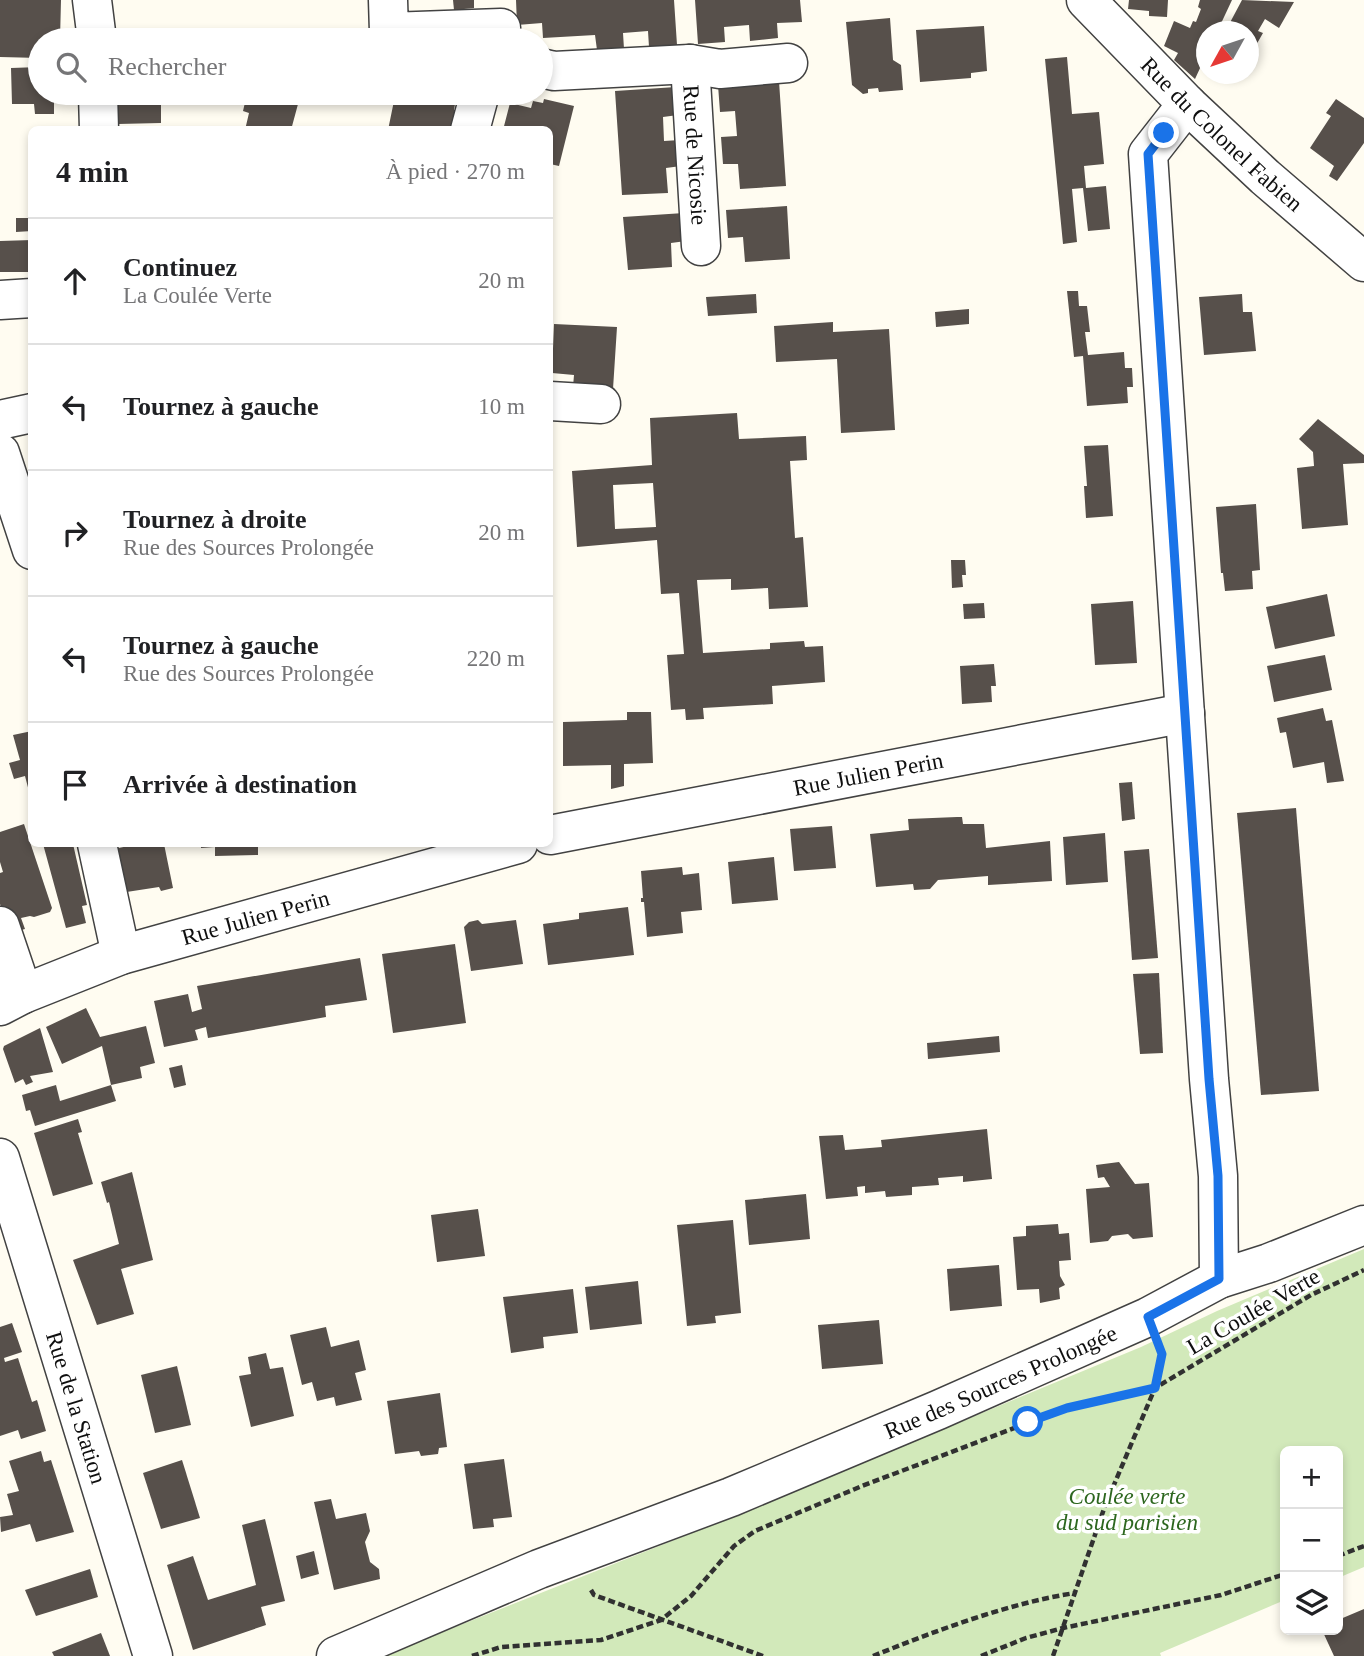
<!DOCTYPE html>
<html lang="fr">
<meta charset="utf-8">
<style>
body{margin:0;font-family:"Times New Roman",serif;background:#f2f2f2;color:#202124}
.controls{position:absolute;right:21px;bottom:21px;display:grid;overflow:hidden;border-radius:10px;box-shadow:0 4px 10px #0003}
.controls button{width:63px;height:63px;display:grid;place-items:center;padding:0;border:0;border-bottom:2px solid #e0e0e0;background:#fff;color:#202124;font:35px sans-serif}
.compass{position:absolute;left:1196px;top:21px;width:63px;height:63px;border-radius:50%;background:#fff;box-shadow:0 4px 10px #0003;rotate:230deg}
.stop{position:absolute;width:21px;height:21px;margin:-16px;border:5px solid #1a73e8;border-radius:50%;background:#fff}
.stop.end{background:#1a73e8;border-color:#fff;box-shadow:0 2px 7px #0008}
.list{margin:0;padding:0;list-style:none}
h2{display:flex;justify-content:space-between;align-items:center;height:91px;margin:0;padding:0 28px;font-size:30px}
h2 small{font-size:23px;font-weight:400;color:#757577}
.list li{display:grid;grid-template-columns:46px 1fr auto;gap:21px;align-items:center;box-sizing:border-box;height:126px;padding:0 28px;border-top:2px solid #e0e0e0}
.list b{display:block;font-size:26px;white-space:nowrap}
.list p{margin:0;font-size:23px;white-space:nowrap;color:#757577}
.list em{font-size:23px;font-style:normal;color:#757577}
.icon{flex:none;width:38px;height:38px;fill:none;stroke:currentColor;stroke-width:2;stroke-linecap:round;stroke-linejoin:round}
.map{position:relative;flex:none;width:1364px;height:1656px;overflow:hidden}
.search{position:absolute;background:#fff;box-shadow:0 4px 10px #0003;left:28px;top:28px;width:525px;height:77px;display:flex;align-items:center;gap:18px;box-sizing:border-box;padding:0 24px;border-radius:38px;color:#757577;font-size:26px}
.panel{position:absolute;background:#fff;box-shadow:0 4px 10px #0003;left:28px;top:126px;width:525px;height:721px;border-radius:10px}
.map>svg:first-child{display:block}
.green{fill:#d2e9ba}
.building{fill:#57504b;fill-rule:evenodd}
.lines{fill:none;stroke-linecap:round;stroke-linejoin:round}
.minor-casing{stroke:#424242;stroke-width:41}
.path{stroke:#313131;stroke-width:4.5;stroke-dasharray:7 3.5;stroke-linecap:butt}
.minor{stroke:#fff;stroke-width:38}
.route{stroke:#1a73e8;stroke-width:9}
.labels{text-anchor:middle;stroke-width:7;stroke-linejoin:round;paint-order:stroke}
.street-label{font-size:23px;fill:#0f0f0f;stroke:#fff}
.park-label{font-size:23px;font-style:italic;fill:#2d671f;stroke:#fff}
</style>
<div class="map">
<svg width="1364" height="1656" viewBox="0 0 1364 1656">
<rect width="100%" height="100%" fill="#fffcf1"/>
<polygon class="green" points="1364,1249 1364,1567 1338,1578 1338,1451 1285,1451 1285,1600 1160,1653 1161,1656 382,1656 707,1527 1141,1347 1217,1311"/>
<g class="building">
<polygon points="0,0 61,0 60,40 40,40 40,58 0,57"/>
<polygon points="453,0 474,0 474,8 454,10"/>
<polygon points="516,0 674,0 677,45 649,47 648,31 623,33 624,49 597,50 595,35 543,38 542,23 517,25"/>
<polygon points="695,0 800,0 802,22 777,23 778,38 750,41 749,25 724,27 725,42 698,44"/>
<polygon points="1129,0 1168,0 1167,17 1149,16 1149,11 1128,9"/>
<polygon points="1200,0 1232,0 1217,32 1206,32 1206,68 1201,66 1195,79 1174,60 1178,53 1164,46 1174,21 1190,28 1193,21 1196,22 1201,9 1198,7"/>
<polygon points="1242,0 1294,2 1279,28 1265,19 1258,31 1263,33 1251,54 1249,53 1249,32 1225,32"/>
<polygon points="890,18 893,60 901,65 903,90 879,92 878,88 868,89 868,93 863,94 852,85 846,22"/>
<polygon points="984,26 987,71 971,73 971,78 920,82 916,30"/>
<polygon points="160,30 160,40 114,40 114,31"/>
<polygon points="1067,57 1072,114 1099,112 1104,164 1084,166 1086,188 1106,186 1110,229 1088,231 1083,188 1072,189 1077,242 1063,244 1045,59"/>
<polygon points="40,67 40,93 54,93 54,114 35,114 34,104 12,104 11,68"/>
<polygon points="779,81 786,186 740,189 738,164 723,164 721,137 737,136 735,111 720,112 718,85"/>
<polygon points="676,87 678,115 663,117 664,141 680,140 681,166 666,168 668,193 622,195 615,91"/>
<polygon points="117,93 161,93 161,123 118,124"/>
<polygon points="255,93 301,93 291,130 245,130 249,113 243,111 247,94 254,96"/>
<polygon points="399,93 457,93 454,110 459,111 454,130 388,130 395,96"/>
<polygon points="544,99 574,106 559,166 550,164 550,130 503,130 510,103 531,108 533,101 543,103"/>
<polygon points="1336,99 1364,118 1364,143 1337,181 1329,176 1334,166 1310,148 1331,116 1326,113"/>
<polygon points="787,206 790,259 745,262 743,237 728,238 726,210"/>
<polygon points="684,213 686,241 671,243 672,267 628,270 623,217"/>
<polygon points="16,218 32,218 32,231 16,232"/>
<polygon points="32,240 32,272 0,272 0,241"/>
<polygon points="1067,291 1078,291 1079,306 1087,306 1090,332 1085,332 1088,355 1124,352 1125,368 1132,368 1133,387 1127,387 1128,403 1087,406 1083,356 1074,357"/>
<polygon points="756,294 757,313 708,316 706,297"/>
<polygon points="1242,294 1243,312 1252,312 1256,351 1204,355 1199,297"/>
<polygon points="969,309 969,324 936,327 935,312"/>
<polygon points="833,322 833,332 889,329 895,430 841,433 837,359 776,362 774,326"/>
<polygon points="554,324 617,327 613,389 573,387 574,375 552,373"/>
<path d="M737,413L739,439L806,436L807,460L790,461L795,538L803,537L808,607L769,609L768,588L731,590V579L697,580L703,653L770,649V643L804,641L805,647L823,646L825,682L772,686L773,704L703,708L704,719L686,720L685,709L671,710L667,655L684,654L679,593L661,594L657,540L577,547L572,471L652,465L650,418ZM653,483L656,527L615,529L613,485Z"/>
<polygon points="1318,419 1364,455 1364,463 1343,464 1348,525 1302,529 1297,468 1314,466 1313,452 1299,439"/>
<polygon points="1108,445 1113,516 1086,518 1084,486 1087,486 1084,446"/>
<polygon points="1256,504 1260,570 1252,571 1253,589 1225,591 1223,573 1221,573 1216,507"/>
<polygon points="951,560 965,560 966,575 962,575 963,587 952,588"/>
<polygon points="1327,594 1335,636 1275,649 1266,607"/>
<polygon points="1133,601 1137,663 1095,665 1091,604"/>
<polygon points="984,603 985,618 964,619 963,604"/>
<polygon points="1325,655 1332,690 1274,702 1267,666"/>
<polygon points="994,664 996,686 991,686 992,702 962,704 960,666"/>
<polygon points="1323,708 1326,721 1332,720 1344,781 1327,783 1324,762 1293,768 1286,732 1280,733 1277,718"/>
<polygon points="627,712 651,712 653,763 624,764 624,786 611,789 611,765 563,766 563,722 627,720"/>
<polygon points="32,731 32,798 31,799 25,776 14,779 9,763 20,760 13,735"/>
<polygon points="1132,782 1135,819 1122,821 1119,783"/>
<polygon points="1296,808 1319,1091 1261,1095 1237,813"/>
<polygon points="957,817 962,817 963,824 984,824 986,848 1050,841 1052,881 988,885 988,876 938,880 930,889 914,890 913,884 876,887 870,834 909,830 908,819"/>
<polygon points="24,824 52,908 50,912 34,917 30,916 21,918 25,929 10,933 0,904 0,873 3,872 0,862 0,832"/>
<polygon points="832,826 836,868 794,871 790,829"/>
<polygon points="1105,833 1108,882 1066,885 1063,837"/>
<polygon points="43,844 73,844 87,905 82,906 86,923 66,928"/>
<polygon points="127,844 164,844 173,888 161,891 159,887 120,893 110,850 128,846"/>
<polygon points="201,844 258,844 258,855 215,856 215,847 201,848"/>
<polygon points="1149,849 1158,958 1132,960 1124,851"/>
<polygon points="774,857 778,900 732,904 728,862"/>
<polygon points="682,867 683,875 699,873 702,910 681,912 683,933 647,937 644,902 641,902 641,898 643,898 641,871"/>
<polygon points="628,907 634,955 548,965 543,924 579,919 579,913"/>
<polygon points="478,920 482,924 516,920 523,964 471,971 464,927 469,922"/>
<polygon points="455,944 466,1023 393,1033 382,954"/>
<polygon points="360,958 367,1000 325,1006 326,1017 208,1038 206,1027 195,1030 198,1040 164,1047 154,1001 188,994 192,1012 202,1009 197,986"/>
<polygon points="1159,973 1163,1053 1140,1054 1133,974"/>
<polygon points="86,1008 100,1037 146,1026 155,1063 140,1067 142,1078 111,1085 102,1046 62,1064 46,1027"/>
<polygon points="40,1028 53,1072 30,1076 33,1082 26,1085 23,1079 15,1083 3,1049 4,1046"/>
<polygon points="999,1036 1000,1052 928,1059 927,1043"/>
<polygon points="182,1065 186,1085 174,1088 169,1068"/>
<polygon points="56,1085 60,1101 111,1085 116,1101 35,1126 30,1110 26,1111 22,1095"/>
<polygon points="78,1119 82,1132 78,1133 93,1184 53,1196 34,1133"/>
<polygon points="987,1129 992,1179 963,1182 963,1176 938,1178 939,1185 912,1187 912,1195 886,1197 885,1191 865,1193 865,1186 857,1187 858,1196 826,1199 819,1136 843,1135 845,1150 882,1147 881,1140"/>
<polygon points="1119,1162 1135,1184 1149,1183 1153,1237 1133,1239 1128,1234 1112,1236 1108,1241 1090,1243 1086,1189 1110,1187 1104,1177 1098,1178 1096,1165"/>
<polygon points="132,1172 153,1260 121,1269 134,1314 97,1325 73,1260 119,1244 109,1202 107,1203 101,1182"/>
<polygon points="806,1194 810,1239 749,1245 745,1200"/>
<polygon points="478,1209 485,1256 437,1262 431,1215"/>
<polygon points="733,1220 741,1313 715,1316 716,1323 687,1326 677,1225"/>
<polygon points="1058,1224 1059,1234 1069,1233 1071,1260 1059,1261 1060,1276 1065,1285 1059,1288 1060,1299 1040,1303 1039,1289 1017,1290 1013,1237 1026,1236 1026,1226"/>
<polygon points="999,1265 1002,1306 950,1311 947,1269"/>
<polygon points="638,1281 642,1324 590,1330 585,1287"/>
<polygon points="573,1289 578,1333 543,1337 544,1348 511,1353 503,1297"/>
<polygon points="879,1320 883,1364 822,1369 818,1325"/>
<polygon points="12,1323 22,1352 4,1358 5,1362 18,1358 32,1402 37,1400 46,1431 21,1439 18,1430 0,1436 0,1327"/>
<polygon points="326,1327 331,1347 359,1340 366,1370 355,1373 362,1400 336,1406 334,1397 317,1401 312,1382 302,1385 290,1335"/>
<polygon points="266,1353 270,1369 283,1367 294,1416 251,1427 239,1376 251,1374 248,1357"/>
<polygon points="177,1366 191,1425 155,1433 141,1375"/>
<polygon points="440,1393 447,1447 439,1448 438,1454 421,1456 419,1451 395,1454 387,1401"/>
<polygon points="41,1451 44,1462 51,1460 74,1532 36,1542 30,1524 1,1532 0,1517 13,1515 7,1494 19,1491 9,1461"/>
<polygon points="504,1459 512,1517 493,1519 494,1527 473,1529 464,1464"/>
<polygon points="182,1460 200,1518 161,1529 143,1473"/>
<polygon points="331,1499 336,1519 366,1513 370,1531 365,1542 370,1562 379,1569 380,1579 334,1590 314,1502"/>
<polygon points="265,1519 285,1601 261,1607 266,1625 193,1650 167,1565 193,1556 208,1600 256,1585 242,1525"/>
<polygon points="314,1551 319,1574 301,1579 296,1556"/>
<polygon points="90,1569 98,1597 36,1616 25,1590"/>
<polygon points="1364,1609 1364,1656 1334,1656 1322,1630 1338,1630 1338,1620"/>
<polygon points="101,1633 110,1656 54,1656 52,1652"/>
</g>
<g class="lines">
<g class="minor-casing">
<g id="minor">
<polyline points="92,0 97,40"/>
<polyline points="388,0 389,32 501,28"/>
<path id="s1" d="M1086,0L1187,104L1265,177L1364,262"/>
<path id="s2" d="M690,64L701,246"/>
<polyline points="541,68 554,71 690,64 720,69 788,63"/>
<polyline points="98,93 99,130"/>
<polyline points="1187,104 1148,154 1209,1079 1218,1176 1219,1279"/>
<polyline points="470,130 480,93"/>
<polyline points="0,300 32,298"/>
<polyline points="550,401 601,404"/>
<polyline points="0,420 32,413"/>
<polyline points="0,453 32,550"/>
<path id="s3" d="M550,835L1185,713"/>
<polyline points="97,844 121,955"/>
<polyline points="0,926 23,994"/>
<path id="s4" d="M0,1006L23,994L121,955L518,844"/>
<path id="s5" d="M0,1158L153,1656"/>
<path id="s6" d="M336,1656L539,1569L731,1497L938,1410L1148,1317L1219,1279L1269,1263L1364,1225"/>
</g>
</g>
<g class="path">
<polyline points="1338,1556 1364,1546"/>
<polyline points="591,1590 594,1595 763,1656"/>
<polyline points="472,1656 501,1647 601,1640 661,1620 691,1596 734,1546 755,1531 862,1486 1067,1408 1155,1388 1311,1295 1364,1270"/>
<path d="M873,1656C935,1631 1009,1603 1075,1593"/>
<polyline points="981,1656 1026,1638 1063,1628 1221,1595 1285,1574"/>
<polyline points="1053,1656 1105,1506 1155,1388 1161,1351"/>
</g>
<use href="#minor" class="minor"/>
</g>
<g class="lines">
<polyline class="route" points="1028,1422 1067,1408 1155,1388 1162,1354 1148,1317 1219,1279 1218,1176 1209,1079 1148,154 1164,133"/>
</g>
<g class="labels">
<g class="street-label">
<text dy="8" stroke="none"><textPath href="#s1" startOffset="191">Rue du Colonel Fabien</textPath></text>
<text dy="8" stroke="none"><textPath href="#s2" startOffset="91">Rue de Nicosie</textPath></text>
<text dy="8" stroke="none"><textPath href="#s3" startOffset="324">Rue Julien Perin</textPath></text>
<text dy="8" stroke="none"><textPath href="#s4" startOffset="271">Rue Julien Perin</textPath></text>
<text transform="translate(1253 1311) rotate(-30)" y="8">La Coulée Verte</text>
<text dy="8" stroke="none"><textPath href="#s6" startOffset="719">Rue des Sources Prolongée</textPath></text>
<text dy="8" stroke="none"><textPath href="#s5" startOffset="261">Rue de la Station</textPath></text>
</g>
<g class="park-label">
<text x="1127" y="1504">Coulée verte<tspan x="1127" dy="26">du sud parisien</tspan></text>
</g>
</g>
</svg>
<div class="controls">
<button>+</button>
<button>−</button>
<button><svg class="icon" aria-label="layers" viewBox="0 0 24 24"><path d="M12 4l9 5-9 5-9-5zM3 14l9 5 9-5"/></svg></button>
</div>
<svg class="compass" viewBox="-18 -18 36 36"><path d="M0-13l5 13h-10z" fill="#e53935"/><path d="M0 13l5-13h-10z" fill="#757577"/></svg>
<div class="stop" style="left:1028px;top:1422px"></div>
<div class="stop end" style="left:1164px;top:133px"></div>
<div class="search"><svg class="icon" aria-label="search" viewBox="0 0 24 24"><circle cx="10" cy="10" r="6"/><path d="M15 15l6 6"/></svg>Rechercher</div>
<section class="panel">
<h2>4 min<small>À pied · 270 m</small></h2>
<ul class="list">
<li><svg class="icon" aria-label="ahead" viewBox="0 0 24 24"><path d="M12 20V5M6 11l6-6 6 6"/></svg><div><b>Continuez</b><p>La Coulée Verte</p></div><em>20 m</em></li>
<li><svg class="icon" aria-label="left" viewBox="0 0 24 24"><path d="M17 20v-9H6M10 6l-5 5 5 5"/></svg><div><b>Tournez à gauche</b></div><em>10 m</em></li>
<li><svg class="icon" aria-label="right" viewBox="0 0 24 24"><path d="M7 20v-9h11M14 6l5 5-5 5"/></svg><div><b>Tournez à droite</b><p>Rue des Sources Prolongée</p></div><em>20 m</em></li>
<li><svg class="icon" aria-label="left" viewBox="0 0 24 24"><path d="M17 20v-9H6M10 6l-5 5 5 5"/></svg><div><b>Tournez à gauche</b><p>Rue des Sources Prolongée</p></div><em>220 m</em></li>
<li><svg class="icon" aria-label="arrive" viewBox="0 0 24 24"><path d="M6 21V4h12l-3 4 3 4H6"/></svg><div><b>Arrivée à destination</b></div></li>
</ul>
</section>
</div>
